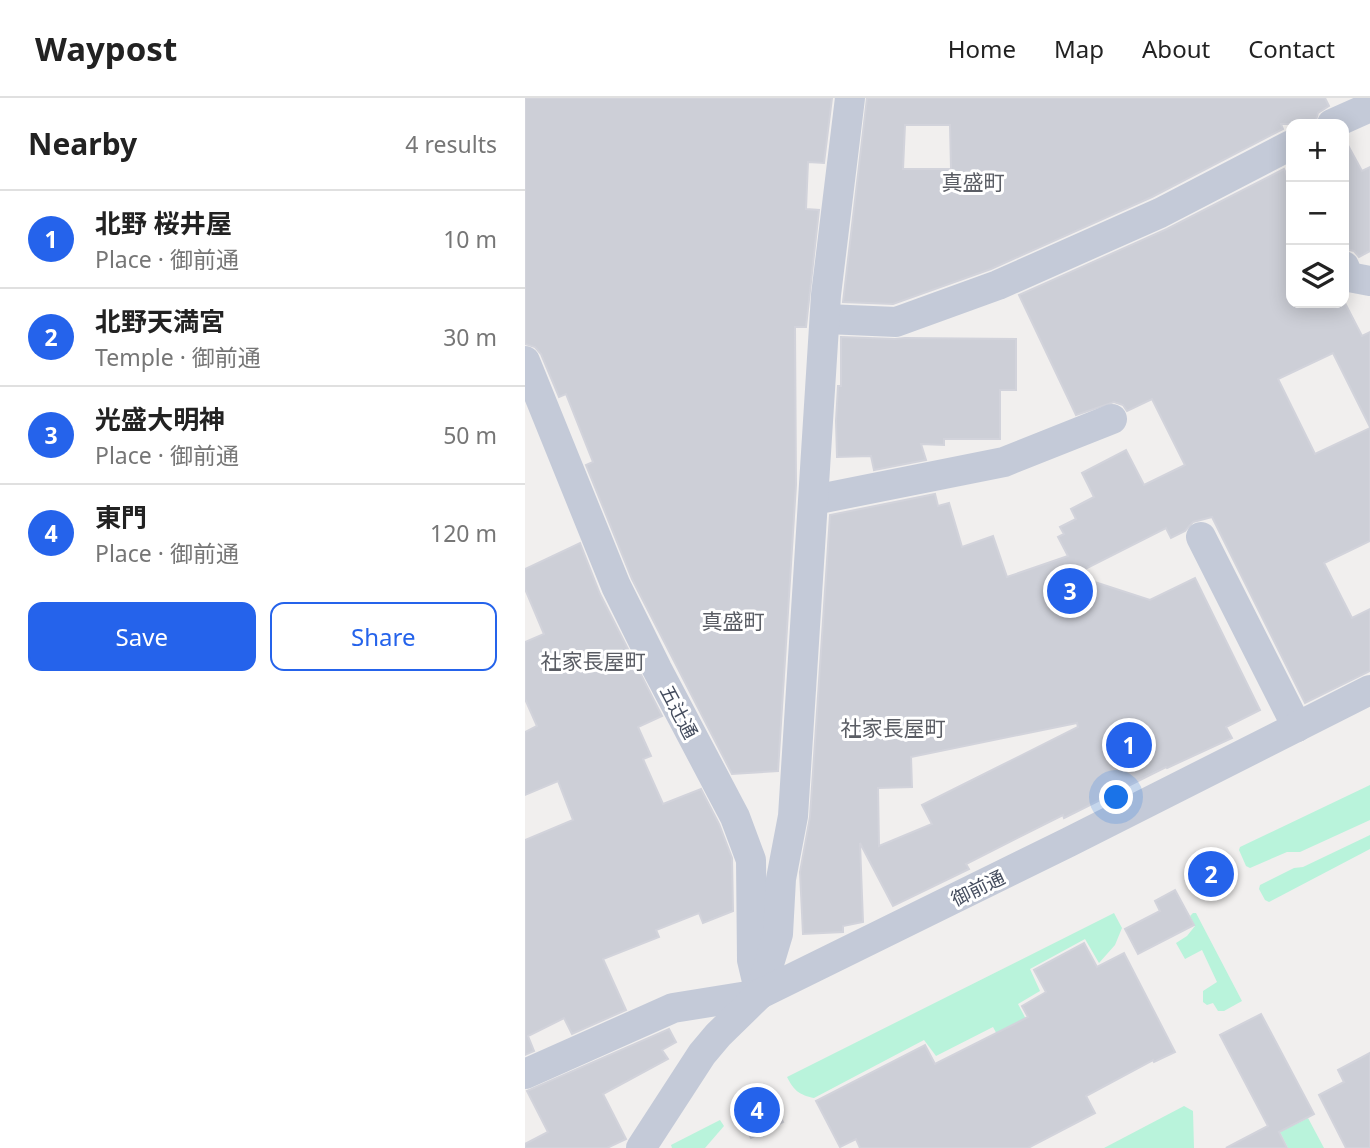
<!DOCTYPE html>
<meta charset="utf-8">
<style>
body{margin:0;font-family:"Noto Sans","Noto Sans JP",sans-serif;background:#f2f2f2;color:#222}
.controls{position:absolute;right:21px;top:21px;display:grid;overflow:hidden;border-radius:14px;box-shadow:0 4px 18px #0003}
.controls button{width:63px;height:63px;display:grid;place-items:center;padding:0;border:0;border-bottom:2px solid #e0e0e0;background:#fff;color:#222;font:35px sans-serif}
.you{position:absolute;left:592px;top:700px;width:24px;height:24px;margin:-18px;border:5px solid #fff;border-radius:50%;background:#1a73e8;box-shadow:0 0 0 10px #1a73e833}
.badge{display:grid;place-items:center;width:46px;height:46px;border-radius:50%;background:#2563eb;color:#fff;font-size:23px;font-weight:700}
.pin{position:absolute;translate:-50% -50%;border:4px solid #fff;box-shadow:0 2px 7px #0006}
.list{margin:0;padding:0;list-style:none}
h2{display:flex;justify-content:space-between;align-items:center;height:91px;margin:0;padding:0 28px;font-size:30px}
h2 small{font-size:23px;font-weight:400;color:#767676}
.list li{display:grid;grid-template-columns:46px 1fr auto;gap:21px;align-items:center;box-sizing:border-box;height:98px;padding:0 28px;border-top:2px solid #e0e0e0}
.list b{display:block;font-size:26px;white-space:nowrap}
.list p{margin:0;font-size:23px;white-space:nowrap;color:#767676}
.list em{font-size:23px;font-style:normal;color:#767676}
.actions{display:flex;gap:14px;padding:21px 28px}
.actions a{flex:1;padding:16px 0;border:2px solid #2563eb;border-radius:14px;text-align:center;font-size:24px;color:#2563eb}
.actions .main{background:#2563eb;color:#fff}
.icon{flex:none;width:38px;height:38px;fill:none;stroke:currentColor;stroke-width:2;stroke-linecap:round;stroke-linejoin:round}
.map{position:relative;flex:none;width:845px;height:1050px;overflow:hidden}
header{display:flex;align-items:center;gap:42px;box-sizing:border-box;height:98px;padding:0 35px;background:#fff;border-bottom:2px solid #e0e0e0}
header strong{font-size:33px}
nav{display:flex;gap:38px;margin-inline-start:auto;font-size:24px}
main{display:flex}
aside{flex:1;background:#fff}
.map>svg:first-child{display:block}
.green{fill:#b9f3db}
.building{fill:#cdcfd7;stroke:#d2d3db;stroke-width:2;fill-rule:evenodd}
.lines{fill:none;stroke-linecap:round;stroke-linejoin:round}
.minor{stroke:#c4cad8;stroke-width:30}
.labels{text-anchor:middle;stroke-width:6;stroke-linejoin:round;paint-order:stroke}
.street-label{font-size:19px;fill:#454d5e;stroke:#fff}
.neighbourhood-label{font-size:21px;fill:#5a5d64;stroke:#fff}
</style>
<header>
<strong>Waypost</strong>
<nav><a>Home</a><a>Map</a><a>About</a><a>Contact</a></nav>
</header>
<main>
<aside>
<h2>Nearby<small>4 results</small></h2>
<ul class="list">
<li><span class="badge">1</span><div><b>北野 桜井屋</b><p>Place · 御前通</p></div><em>10 m</em></li>
<li><span class="badge">2</span><div><b>北野天満宮</b><p>Temple · 御前通</p></div><em>30 m</em></li>
<li><span class="badge">3</span><div><b>光盛大明神</b><p>Place · 御前通</p></div><em>50 m</em></li>
<li><span class="badge">4</span><div><b>東門</b><p>Place · 御前通</p></div><em>120 m</em></li>
</ul>
<div class="actions"><a class="main">Save</a><a>Share</a></div>
</aside>
<div class="map">
<svg width="845" height="1050" viewBox="0 0 845 1050">
<rect width="100%" height="100%" fill="#f1efee"/>
<g class="green">
<polygon points="845,687 845,722 775,754 762,754 725,770 721,768 714,752 715,749"/>
<polygon points="845,737 845,751 744,804 740,802 734,791 735,787 769,770 778,769"/>
<path d="M589,815L597,830L590,847L574,865L560,841L505,871L515,893L493,906L523,963L493,975L468,929L411,958L399,942L289,1000C275,997 269,993 262,979Z"/>
<polygon points="668,815 671,815 717,903 699,913 693,913 688,905 682,907 678,904 678,893 692,884 677,852 660,861 651,845 662,838 670,828 665,818"/>
<polygon points="659,1008 668,1013 669,1050 579,1050"/>
<polygon points="783,1020 799,1050 763,1050 755,1034"/>
<polygon points="195,1022 199,1028 180,1050 147,1050 146,1047"/>
</g>
<g class="building">
<polygon points="0,0 307,0 299,65 283,64 281,111 294,112 281,229 270,229 271,387 253,673 207,676 107,481 61,367 68,364 41,296 34,299 16,256 10,249 0,246"/>
<path d="M342,0H800L804,8L793,15L790,26H756L758,31L627,99L466,171L368,206L318,204ZM380,27H425L426,71H378Z"/>
<polygon points="819,40 837,73 845,69 845,153 834,159 829,153 819,151"/>
<path d="M759,71L766,87V205H820L837,238L845,234V329L808,255L753,281L790,356L845,330V443L799,465L827,520L845,511V573L780,605L687,419L668,424L660,433L646,440L641,430L548,477L625,502L670,480L735,612L701,629L707,640L642,670L641,669L539,720L538,717L441,766L444,771L368,808L335,745L338,824L318,828V834L278,836L275,774L285,719L305,417L410,396L413,408L424,405L437,449L468,438L482,479L543,458L533,439L539,436L535,429L551,421L546,411L569,399L557,375L601,352L619,387L660,367L627,301L602,313L598,307L589,304L551,317L494,197L642,131ZM552,625L553,629L397,707L407,726L354,748L353,690L387,689L386,659Z"/>
<polygon points="316,239 370,241 380,240 491,241 491,292 475,292 475,341 419,341 419,347 396,346 401,362 349,372 346,358 312,359 311,323 313,288 316,288"/>
<polygon points="55,445 75,496 137,618 113,629 126,658 118,661 138,706 176,691 194,726 207,760 208,813 178,825 174,815 131,832 134,839 78,861 101,912 47,936 39,920 3,938 9,953 0,957 0,742 48,722 33,683 0,697 0,634 12,628 0,601 0,544 19,536 0,491 0,471"/>
<polygon points="650,792 669,827 613,856 600,831 635,813 630,803"/>
<polygon points="559,845 572,869 599,855 650,954 629,964 628,962 561,998 570,1015 503,1050 335,1050 331,1041 315,1049 291,1003 400,947 410,966 503,919 497,908 521,894 509,872"/>
<polygon points="736,916 789,1016 754,1034 762,1050 701,1050 743,1028 695,937"/>
<polygon points="144,931 151,944 137,952 143,961 78,996 101,1041 82,1050 0,1050 0,1046 23,1034 2,993"/>
<polygon points="845,955 845,1050 821,1050 794,997 819,984 813,972"/>
<polygon points="240,990 258,1024 226,1040 209,1006"/>
</g>
<g class="lines">
<g class="minor">
<polyline points="807,26 845,9"/>
<polyline points="819,168 824,179 845,183"/>
<polyline points="301,221 371,224 473,187 635,115 766,47"/>
<polyline points="0,263 91,488 132,571 210,719 226,762 227,862 235,896"/>
<polyline points="289,402 479,364 587,321"/>
<polyline points="676,439 772,629"/>
<polyline points="235,896 253,836 256,781 268,718 301,197 325,0"/>
<polyline points="0,976 148,910 235,896"/>
<polyline points="116,1050 177,956 193,937 235,896 544,744 845,592"/>
</g>
</g>
<g class="labels">
<g class="street-label">
<text transform="translate(154 614) rotate(62)" y="7">五辻通</text>
<text transform="translate(453 790) rotate(-26)" y="7">御前通</text>
</g>
<g class="neighbourhood-label">
<text x="448" y="92">真盛町</text>
<text x="208" y="531">真盛町</text>
<text x="68" y="571">社家長屋町</text>
<text x="368" y="638">社家長屋町</text>
</g>
</g>
</svg>
<div class="controls">
<button>+</button>
<button>−</button>
<button><svg class="icon" aria-label="layers" viewBox="0 0 24 24"><path d="M12 4l9 5-9 5-9-5zM3 14l9 5 9-5"/></svg></button>
</div>
<div class="you"></div>
<div class="pin badge" style="left:604px;top:647px">1</div>
<div class="pin badge" style="left:686px;top:776px">2</div>
<div class="pin badge" style="left:545px;top:493px">3</div>
<div class="pin badge" style="left:232px;top:1012px">4</div>
</div>
</main>
